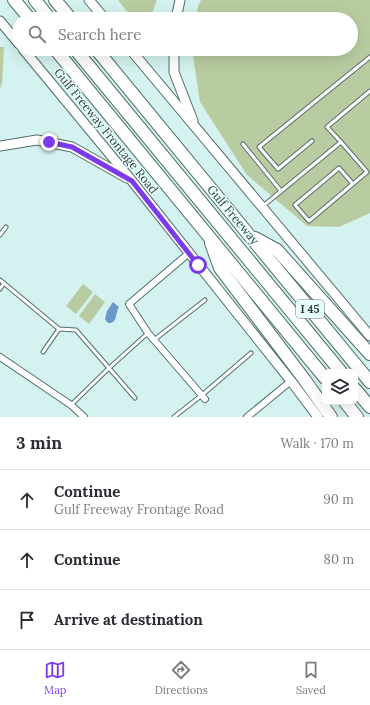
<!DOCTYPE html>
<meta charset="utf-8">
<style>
body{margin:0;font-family:Lora,serif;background:#f7f7f7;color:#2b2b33}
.controls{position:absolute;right:12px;bottom:12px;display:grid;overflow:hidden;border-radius:8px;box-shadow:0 4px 16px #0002}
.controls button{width:36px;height:36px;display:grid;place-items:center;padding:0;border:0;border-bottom:1px solid #e1e1e2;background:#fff;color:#2b2b33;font:20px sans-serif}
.stop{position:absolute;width:12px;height:12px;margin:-9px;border:3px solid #7c3aed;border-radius:50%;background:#fff}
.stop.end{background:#7c3aed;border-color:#fff;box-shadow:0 1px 4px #0008}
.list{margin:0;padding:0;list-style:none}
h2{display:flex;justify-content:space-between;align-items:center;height:52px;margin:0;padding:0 16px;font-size:17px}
h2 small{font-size:13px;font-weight:400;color:#7c7c81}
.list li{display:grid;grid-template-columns:26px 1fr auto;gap:12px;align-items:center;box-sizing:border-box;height:60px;padding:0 16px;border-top:1px solid #e1e1e2}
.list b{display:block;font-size:15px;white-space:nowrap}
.list p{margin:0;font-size:13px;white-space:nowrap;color:#7c7c81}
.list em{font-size:13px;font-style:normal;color:#7c7c81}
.icon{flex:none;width:22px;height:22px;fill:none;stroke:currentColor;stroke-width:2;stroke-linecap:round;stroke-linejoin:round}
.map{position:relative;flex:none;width:370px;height:417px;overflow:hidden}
.search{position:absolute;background:#fff;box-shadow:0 4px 16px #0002;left:12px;right:12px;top:12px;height:44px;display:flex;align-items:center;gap:10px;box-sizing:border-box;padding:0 14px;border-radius:22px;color:#7c7c81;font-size:15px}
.sheet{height:232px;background:#fff}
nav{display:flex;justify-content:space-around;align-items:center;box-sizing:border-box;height:56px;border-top:1px solid #e1e1e2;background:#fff;font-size:11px;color:#7c7c81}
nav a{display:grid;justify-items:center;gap:2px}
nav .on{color:#7c3aed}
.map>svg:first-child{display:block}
.green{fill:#b9cca1}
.water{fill:#6a98ca}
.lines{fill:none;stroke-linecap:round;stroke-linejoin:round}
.service-casing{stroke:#536e6b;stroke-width:5}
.minor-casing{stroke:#536e6b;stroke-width:8}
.secondary-casing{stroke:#536e6b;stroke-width:11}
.motorway-casing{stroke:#536e6b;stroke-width:14}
.service{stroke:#fff;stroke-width:3}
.minor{stroke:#fff;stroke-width:6}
.secondary{stroke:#fff;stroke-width:9}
.motorway{stroke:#fff;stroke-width:12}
.route{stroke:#7c3aed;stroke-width:5}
.labels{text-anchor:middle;stroke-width:3;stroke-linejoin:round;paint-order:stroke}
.shield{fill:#e6fefc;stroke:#687776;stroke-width:1}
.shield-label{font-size:11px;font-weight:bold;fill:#323d3c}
.street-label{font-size:12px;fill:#323d3c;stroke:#e6fefc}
</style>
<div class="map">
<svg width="370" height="417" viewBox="0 0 370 417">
<rect width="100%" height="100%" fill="#d4f2ef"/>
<g class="green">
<polygon points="118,0 157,0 150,19 133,19"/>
<polygon points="201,0 370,0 370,213 339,227 307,226 247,175 200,102 192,49 351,49 351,19 196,19 198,6"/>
<polygon points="0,47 4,47 2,83 0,89"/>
<polygon points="83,284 93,292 76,314 66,306"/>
<polygon points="95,294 105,302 89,324 79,316"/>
</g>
<path class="water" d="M113,302L119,307C115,313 118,324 108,323L105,319L107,311Z"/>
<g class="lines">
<g class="service-casing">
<g id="service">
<polyline points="312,141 278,169 259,147 370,57"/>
<polyline points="341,142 327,127 370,91"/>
<polyline points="243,144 281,191"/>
<polyline points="263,206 341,142 367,172 309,221 295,205 339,168 353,184"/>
<polyline points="0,235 6,227"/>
<polyline points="0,280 59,329 76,330 135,398"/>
<polyline points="0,289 4,283"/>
<polyline points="154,340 205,300"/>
<polyline points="43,352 59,329"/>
<polyline points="71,405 109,368 148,333"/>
<polyline points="174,417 202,395 251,353"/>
</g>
</g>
<g class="minor-casing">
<g id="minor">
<polyline points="189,253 129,304 148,333 205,399"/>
<polyline points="0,357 71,405 84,417"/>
<polyline points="247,417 291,381"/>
</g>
</g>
<g class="secondary-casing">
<g id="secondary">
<polyline points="89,0 105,19"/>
<polyline points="176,19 180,0"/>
<polyline points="0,21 19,44"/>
<polyline points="23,49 132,181 291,381 318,417"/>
<polyline points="130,49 370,336"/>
<polyline points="174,49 174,72 193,121"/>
<polyline points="0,146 37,140 72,147 127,178"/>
</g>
</g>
<g class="motorway-casing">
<g id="motorway">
<polyline points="14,0 30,19"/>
<polyline points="35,0 50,19"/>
<polyline points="55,0 71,19"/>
<polyline points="55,49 325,378"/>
<polyline points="75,49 341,372"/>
<polyline points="96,49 370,382"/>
<polyline points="255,238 277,250 370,354"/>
<polyline points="211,243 220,268 304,379 331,417"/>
<polyline points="355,389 370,407"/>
<polyline points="345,402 357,417"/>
</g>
</g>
<use href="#service" class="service"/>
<use href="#minor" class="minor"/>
<use href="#secondary" class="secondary"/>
<use href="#motorway" class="motorway"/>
</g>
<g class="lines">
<polyline class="route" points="49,142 72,147 132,181 198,265"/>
</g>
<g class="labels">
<rect class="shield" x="296" y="300" width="28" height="18" rx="3"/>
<g class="shield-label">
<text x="310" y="313">I 45</text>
</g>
<g class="street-label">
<text transform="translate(106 131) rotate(51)" y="4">Gulf Freeway Frontage Road</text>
<text transform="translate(233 215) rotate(50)" y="4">Gulf Freeway</text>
</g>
</g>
</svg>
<div class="controls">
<button><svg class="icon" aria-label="layers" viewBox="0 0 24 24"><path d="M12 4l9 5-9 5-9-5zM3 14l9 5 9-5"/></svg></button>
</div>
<div class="stop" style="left:198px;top:265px"></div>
<div class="stop end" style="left:49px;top:142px"></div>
<div class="search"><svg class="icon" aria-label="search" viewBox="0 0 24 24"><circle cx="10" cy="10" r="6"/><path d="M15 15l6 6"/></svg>Search here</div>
</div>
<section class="sheet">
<h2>3 min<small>Walk · 170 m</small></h2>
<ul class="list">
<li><svg class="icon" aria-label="ahead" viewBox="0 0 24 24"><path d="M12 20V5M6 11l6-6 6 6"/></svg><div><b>Continue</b><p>Gulf Freeway Frontage Road</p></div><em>90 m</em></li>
<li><svg class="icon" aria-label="ahead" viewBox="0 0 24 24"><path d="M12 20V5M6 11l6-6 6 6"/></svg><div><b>Continue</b></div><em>80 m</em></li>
<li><svg class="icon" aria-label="arrive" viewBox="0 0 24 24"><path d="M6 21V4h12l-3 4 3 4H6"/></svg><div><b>Arrive at destination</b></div></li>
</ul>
</section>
<nav>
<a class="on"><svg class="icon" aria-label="map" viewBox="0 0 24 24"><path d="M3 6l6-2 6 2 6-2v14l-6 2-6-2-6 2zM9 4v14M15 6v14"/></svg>Map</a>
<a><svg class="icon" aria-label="directions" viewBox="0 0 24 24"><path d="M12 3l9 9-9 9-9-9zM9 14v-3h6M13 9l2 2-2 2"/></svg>Directions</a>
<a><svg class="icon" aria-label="saved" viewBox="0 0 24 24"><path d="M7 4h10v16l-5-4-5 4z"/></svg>Saved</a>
</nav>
